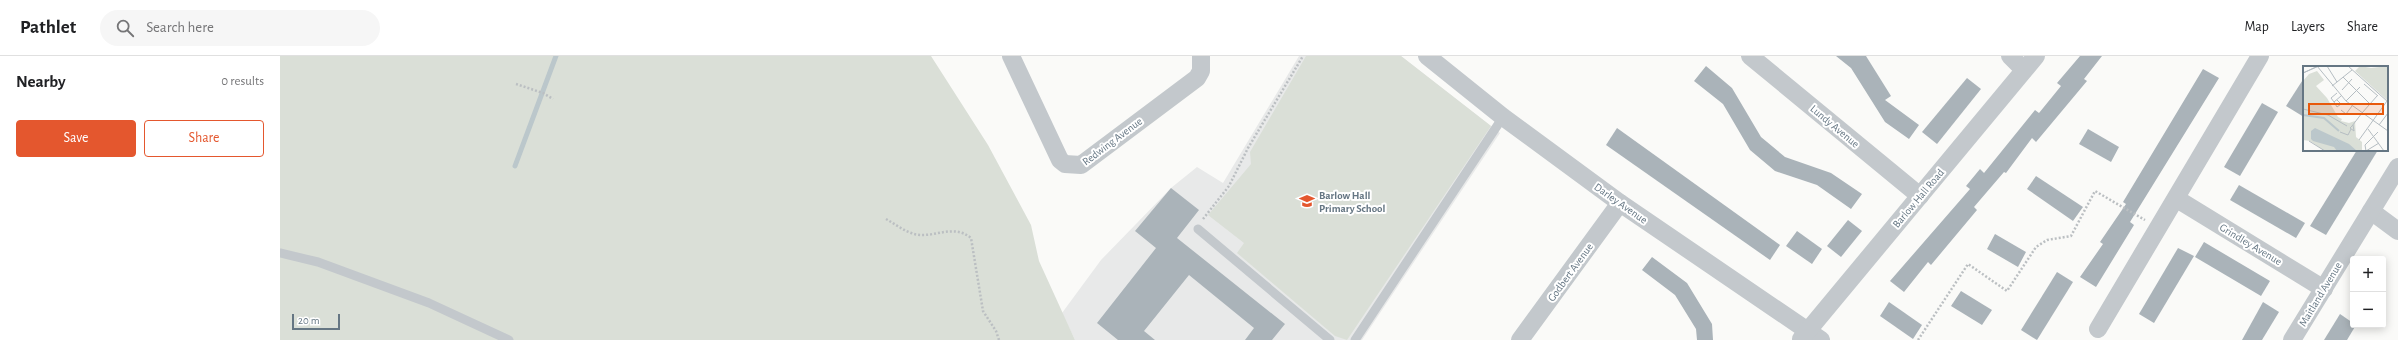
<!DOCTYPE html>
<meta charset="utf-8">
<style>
body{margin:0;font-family:"Alegreya Sans",sans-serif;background:#f6f6f6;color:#202124}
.controls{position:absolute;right:12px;bottom:12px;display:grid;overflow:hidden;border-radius:4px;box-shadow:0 2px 10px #0003}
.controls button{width:36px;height:36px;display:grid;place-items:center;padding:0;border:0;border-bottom:1px solid #e0e0e0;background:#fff;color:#202124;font:20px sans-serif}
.scale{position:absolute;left:12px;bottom:10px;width:48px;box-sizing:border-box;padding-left:4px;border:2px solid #657683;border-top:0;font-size:11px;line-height:14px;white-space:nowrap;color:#657683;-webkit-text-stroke:3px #fff;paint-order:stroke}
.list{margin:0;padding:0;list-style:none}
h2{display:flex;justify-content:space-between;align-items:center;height:52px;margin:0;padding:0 16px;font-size:17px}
h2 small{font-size:13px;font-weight:400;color:#757577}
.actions{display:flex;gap:8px;padding:12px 16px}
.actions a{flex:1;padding:9px 0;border:1px solid #e4572e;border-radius:4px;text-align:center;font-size:14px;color:#e4572e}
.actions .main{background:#e4572e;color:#fff}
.icon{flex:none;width:22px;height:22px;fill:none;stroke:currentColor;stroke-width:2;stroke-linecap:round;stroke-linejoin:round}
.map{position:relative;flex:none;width:2118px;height:284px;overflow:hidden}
header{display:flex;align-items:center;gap:24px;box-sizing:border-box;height:56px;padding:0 20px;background:#fff;border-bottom:1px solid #e0e0e0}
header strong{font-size:19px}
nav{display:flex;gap:22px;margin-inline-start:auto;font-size:14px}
.search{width:280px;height:36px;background:#f6f6f6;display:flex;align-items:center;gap:10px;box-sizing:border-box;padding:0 14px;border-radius:22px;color:#757577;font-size:15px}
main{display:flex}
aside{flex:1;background:#fff}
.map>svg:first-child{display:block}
.built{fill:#e8e9e9}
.green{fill:#dadfd7}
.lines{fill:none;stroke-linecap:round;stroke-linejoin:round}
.stream{stroke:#bbc7cb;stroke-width:5}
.building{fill:#aab3b9}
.path{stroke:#bbbfc2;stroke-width:2.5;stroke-dasharray:2 2;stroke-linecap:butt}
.lane{stroke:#c3c8cc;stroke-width:9}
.street{stroke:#c3c8cc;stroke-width:18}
.labels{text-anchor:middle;stroke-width:4;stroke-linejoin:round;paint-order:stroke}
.street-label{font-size:11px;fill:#657683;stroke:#fff}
.poi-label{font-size:11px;font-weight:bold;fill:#657683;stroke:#fff;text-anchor:start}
.inset-river{fill:none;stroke:#bbc7cb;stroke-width:2}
.inset-road{fill:none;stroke:#b5bdc2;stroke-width:1}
.view{fill:#e8590c;fill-opacity:0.15;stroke:#e8590c;stroke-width:2}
.inset-edge{fill:none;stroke:#657683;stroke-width:2}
</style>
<header>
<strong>Pathlet</strong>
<div class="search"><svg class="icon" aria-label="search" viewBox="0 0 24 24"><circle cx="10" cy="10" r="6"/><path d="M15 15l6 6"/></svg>Search here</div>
<nav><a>Map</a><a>Layers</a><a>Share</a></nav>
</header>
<main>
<aside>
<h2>Nearby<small>0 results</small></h2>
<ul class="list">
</ul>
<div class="actions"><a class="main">Save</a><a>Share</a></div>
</aside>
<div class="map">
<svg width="2118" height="284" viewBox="0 0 2118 284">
<rect width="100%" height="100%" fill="#fafaf8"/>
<polygon class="built" points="1019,0 1121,0 1220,77 1082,284 795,284 782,257 821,204 891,132 917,111 943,127"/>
<g class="green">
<polygon points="0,0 651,0 708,89 751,169 759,205 795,284 0,284"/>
<polygon points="1026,0 1121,0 1211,70 1067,284 1055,280 957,197 964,187 928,159 971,108 970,96"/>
</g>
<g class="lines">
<polyline class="stream" points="235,110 276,0"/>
</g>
<g class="building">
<polygon points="1556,0 1586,0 1611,40 1605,44 1639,69 1629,83 1605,66 1571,12"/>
<polygon points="1800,0 1822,0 1804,23 1807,25 1756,86 1752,82 1726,117 1724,116 1694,151 1697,154 1651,209 1648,206 1624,236 1610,225 1690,133 1686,130 1700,113 1704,117 1755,54 1759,57 1781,30 1777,27"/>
<polygon points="1426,10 1452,32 1481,81 1505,101 1551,117 1582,138 1571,153 1537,129 1495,115 1470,94 1443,48 1414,25"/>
<polygon points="1923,13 1939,22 1850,166 1854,169 1816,231 1800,221 1823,188 1820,186 1846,148 1843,146"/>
<polygon points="1687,22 1701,33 1657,88 1642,76"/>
<polygon points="2024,22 2024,61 2006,50"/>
<polygon points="1982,47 1998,56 1960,120 1944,111"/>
<polygon points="1337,72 1500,189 1490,204 1326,89"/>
<polygon points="1808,73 1839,91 1831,106 1799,88"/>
<polygon points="2077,94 2098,94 2046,179 2030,170"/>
<polygon points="1756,120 1803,151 1793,165 1747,133"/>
<polygon points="1959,129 2025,167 2016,182 1950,144"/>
<polygon points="891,132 919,154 897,182 1005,268 992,284 965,284 974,272 909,219 864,275 875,284 838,284 817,267 876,192 855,175"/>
<polygon points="1568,164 1582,175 1561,201 1547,190"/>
<polygon points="1517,175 1542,193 1532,208 1506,190"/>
<polygon points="1715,178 1746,196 1738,211 1707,193"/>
<polygon points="1924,186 1990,225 1981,240 1915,201"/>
<polygon points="1898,192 1914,200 1874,267 1859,258"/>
<polygon points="1372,201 1407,227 1432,268 1433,284 1417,284 1416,273 1395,239 1362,214"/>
<polygon points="1777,216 1793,226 1757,284 1741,274"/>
<polygon points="1681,235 1712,254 1702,269 1671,250"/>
<polygon points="1609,246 1642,269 1633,283 1600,260"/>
<polygon points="1983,246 1999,256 1982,284 1962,284"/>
<polygon points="2060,258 2076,269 2067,284 2044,284"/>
</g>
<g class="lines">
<g class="path">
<polyline points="236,28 263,37 273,43"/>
<path d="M606,163C615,168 624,175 634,178C653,183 673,167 691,182L703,255L716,275L719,284"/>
<polyline points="923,163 949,130 968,92 1023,0"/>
<polyline points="1638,284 1688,208 1727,235 1756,191 1767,184 1791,180 1815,135 1865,164"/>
</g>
<g class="lane">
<polyline points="918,173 1050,284"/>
<polyline points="0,197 38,206 149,247 229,284"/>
<polyline points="1075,284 1223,61"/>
</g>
<g class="street">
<polyline points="731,0 780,104 785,108 801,109 917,22 921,15 921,0"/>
<polyline points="1147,0 1223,61 1340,147 1541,284"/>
<polyline points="1470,0 1640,140"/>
<polyline points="1730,0 1744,14"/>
<polyline points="1897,143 2044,233"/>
<polyline points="2091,155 2118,175"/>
<polyline points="1818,273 1980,0"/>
<polyline points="1521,283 1756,0"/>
<polyline points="1240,284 1340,147"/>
<polyline points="2012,284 2118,111"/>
</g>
</g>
<defs>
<g id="school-bare" transform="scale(1.2)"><path d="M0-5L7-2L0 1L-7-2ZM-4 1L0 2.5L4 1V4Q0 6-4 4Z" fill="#e4572e" stroke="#fff" stroke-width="2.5" paint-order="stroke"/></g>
</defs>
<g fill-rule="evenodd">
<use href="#school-bare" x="1027" y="145"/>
</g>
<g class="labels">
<g class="street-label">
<text transform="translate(1555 70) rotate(40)" y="4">Lundy Avenue</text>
<text transform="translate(832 85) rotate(-37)" y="4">Redwing Avenue</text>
<text transform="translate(1638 142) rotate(-50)" y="4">Barlow Hall Road</text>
<text transform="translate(1341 147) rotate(35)" y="4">Darley Avenue</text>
<text transform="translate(1971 188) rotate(31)" y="4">Grindley Avenue</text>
<text transform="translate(1290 216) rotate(-54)" y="4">Godbert Avenue</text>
<text transform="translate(2040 238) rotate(-59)" y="4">Maitland Avenue</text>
</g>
<g class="poi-label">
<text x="1039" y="143">Barlow Hall<tspan x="1039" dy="13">Primary School</tspan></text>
</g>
</g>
<g transform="translate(2023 10)">
<rect width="85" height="85" fill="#fafaf8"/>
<path d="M57,0L68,2L85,0V35L52,5ZM14,5L21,14L13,20L24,32L35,51L39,53L38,55L46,57L52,55L53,71L59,76V85H22L7,75L0,74V15L6,8Z" fill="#dadfd7"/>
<path d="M12,62L46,78L54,85H34L31,81L10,75L8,73V65Z" fill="#bbc7cb"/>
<path class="inset-river" d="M0,49L21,52L36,65"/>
<path class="inset-road" d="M14,0L43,35L85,65M24,0L34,16M45,0L85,36M0,7L15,0M0,7L16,0M40,11L67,38M61,18L75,30M29,20L49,4M39,24L49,13M34,27L28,32L31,36L38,30M43,35L57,21M31,36L34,41L38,38L34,34M0,43L25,49L44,60M38,44L43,48L49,40M50,59L51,65L47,62L49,60L59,47L74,30M76,59L85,47M65,63L81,85M37,66L45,69L48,63M75,66L62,79L63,85L76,77M56,74L84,35M6,75L22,85"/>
<path class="view" d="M6,38H80V48H6Z"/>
<rect width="85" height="85" class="inset-edge"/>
</g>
</svg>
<div class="controls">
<button>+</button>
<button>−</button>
</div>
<div class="scale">20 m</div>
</div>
</main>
